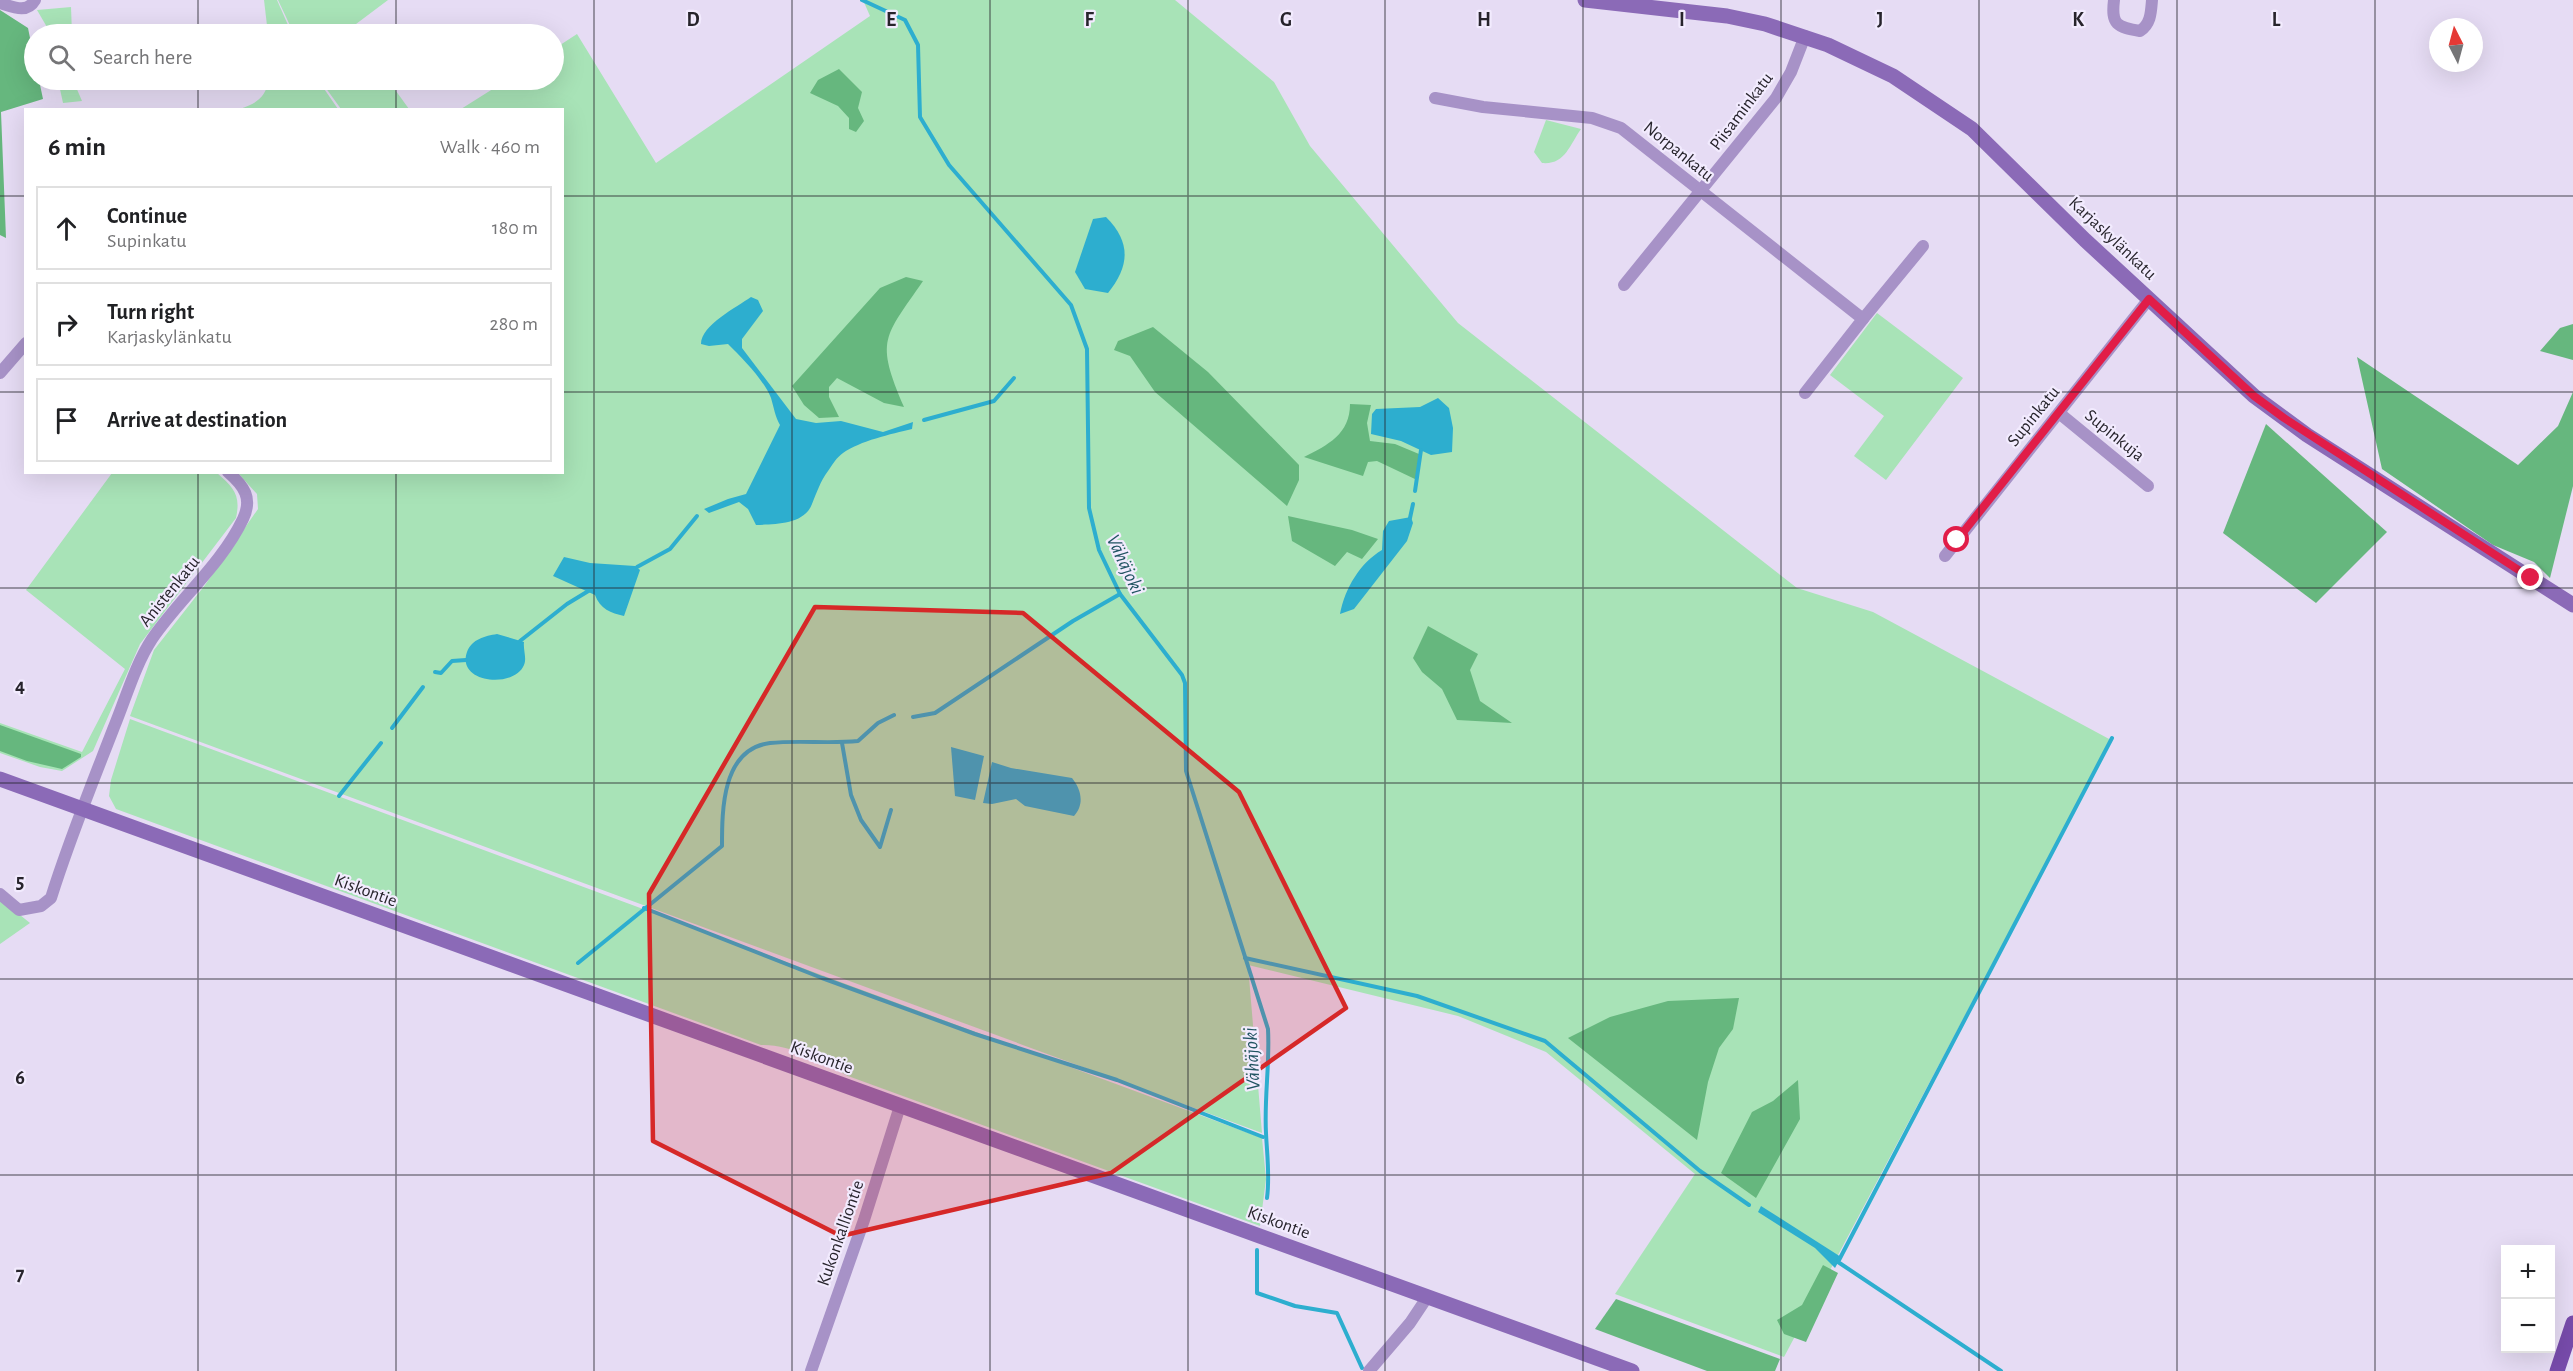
<!DOCTYPE html>
<meta charset="utf-8">
<style>
body{margin:0;font-family:"Alegreya Sans",sans-serif;background:#f6f6f6;color:#202124}
.controls{position:absolute;right:18px;bottom:18px;display:grid;overflow:hidden;border-radius:0px;box-shadow:0 6px 24px #0002}
.controls button{width:54px;height:54px;display:grid;place-items:center;padding:0;border:0;border-bottom:2px solid #e0e0e0;background:#fff;color:#202124;font:30px sans-serif}
.compass{position:absolute;left:2429px;top:18px;width:54px;height:54px;border-radius:50%;background:#fff;box-shadow:0 6px 24px #0002;rotate:354deg}
.stop{position:absolute;width:18px;height:18px;margin:-14px;border:4px solid #e11d48;border-radius:50%;background:#fff}
.stop.end{background:#e11d48;border-color:#fff;box-shadow:0 2px 6px #0008}
.list{margin:0;padding:0;list-style:none}
h2{display:flex;justify-content:space-between;align-items:center;height:78px;margin:0;padding:0 24px;font-size:26px}
h2 small{font-size:20px;font-weight:400;color:#757577}
.list li{display:grid;grid-template-columns:39px 1fr auto;gap:18px;align-items:center;box-sizing:border-box;height:84px;margin:0 12px 12px;padding:0 12px;border:2px solid #e0e0e0;border-radius:0px}
.list b{display:block;font-size:22px;white-space:nowrap}
.list p{margin:0;font-size:20px;white-space:nowrap;color:#757577}
.list em{font-size:20px;font-style:normal;color:#757577}
.icon{flex:none;width:33px;height:33px;fill:none;stroke:currentColor;stroke-width:2;stroke-linecap:round;stroke-linejoin:round}
.map{position:relative;flex:none;width:2573px;height:1371px;overflow:hidden}
.search{position:absolute;background:#fff;box-shadow:0 6px 24px #0002;left:24px;top:24px;width:540px;height:66px;display:flex;align-items:center;gap:15px;box-sizing:border-box;padding:0 21px;border-radius:33px;color:#757577;font-size:22px}
.panel{position:absolute;background:#fff;box-shadow:0 6px 24px #0002;left:24px;top:108px;width:540px;height:366px;border-radius:0px}
.map>svg:first-child{display:block}
.green{fill:#a8e3b7}
.forest{fill:#66b77e}
.water{fill:#2daecf}
.lines{fill:none;stroke-linecap:round;stroke-linejoin:round}
.stream{stroke:#2daecf;stroke-width:4}
.street{stroke:#a792c7;stroke-width:12}
.secondary{stroke:#8b6ab7;stroke-width:15}
.primary{stroke:#774bab;stroke-width:15}
.route{stroke:#e11d48;stroke-width:8}
.marked{fill:#d62828;fill-opacity:0.2;stroke:#d62828;stroke-width:4.5;stroke-linejoin:round}
.grid{fill:none;stroke:#27242c;stroke-width:1.5;stroke-opacity:0.55}
.labels{text-anchor:middle;stroke-width:4.5;stroke-linejoin:round;paint-order:stroke}
.street-label{font-size:18px;fill:#27242c;stroke:#f2ebfe}
.water-label{font-size:20px;font-style:italic;fill:#215462;stroke:#f2ebfe}
.grid-label{font-size:20px;text-anchor:middle;font-weight:bold;fill:#27242c;stroke:#f2ebfe;stroke-width:4.5;stroke-linejoin:round;paint-order:stroke}
</style>
<div class="map">
<svg width="2573" height="1371" viewBox="0 0 2573 1371">
<rect width="100%" height="100%" fill="#e6dcf4"/>
<g class="green">
<polygon points="264,0 277,0 292,34 268,34"/>
<polygon points="278,0 388,0 352,27 357,34 294,34"/>
<polygon points="863,0 1175,0 1274,82 1310,146 1458,323 1797,588 1873,612 2111,740 1784,1357 1615,1294 1695,1174 1546,1052 1458,1016 1248,965 1262,1133 130,716 154,650 205,585 258,509 257,494 238,473 562,472 562,110 461,109 507,80 554,80 554,49 577,34 656,163 870,16"/>
<polygon points="71,7 72,34 51,34 37,10"/>
<polygon points="58,80 73,80 82,101 63,103"/>
<path d="M269,80H318L338,109H240C257,103 265,98 269,80Z"/>
<polygon points="320,80 388,80 409,109 341,109"/>
<path d="M1546,120L1581,129C1569,146 1565,165 1542,163L1534,152Z"/>
<polygon points="1877,313 1963,378 1886,480 1854,456 1884,416 1830,375"/>
<path d="M112,473H217C234,488 241,495 236,518L140,644L93,751L62,771L40,767L0,753V723L82,752L125,669L26,590Z"/>
<path d="M130,719L1262,1138L1266,1179L1260,1226L848,1076C822,1062 791,1044 761,1045L116,809L109,796L111,780Z"/>
<polygon points="0,899 30,923 0,944"/>
</g>
<g class="forest">
<polygon points="0,10 28,28 34,58 34,80 39,80 43,99 1,112 6,238 0,235"/>
<polygon points="839,69 862,92 858,108 864,121 856,132 849,129 849,118 838,106 810,93 818,80"/>
<path d="M906,277L923,281C884,338 875,339 904,407L884,403L837,378L829,387V397L839,417L819,418L804,405L792,386L880,288Z"/>
<polygon points="2573,324 2573,360 2540,351 2560,328"/>
<polygon points="1153,327 1208,372 1299,465 1299,480 1287,506 1155,392 1130,356 1114,350 1118,341"/>
<polygon points="2357,357 2518,465 2558,426 2573,392 2573,486 2550,578 2534,562 2493,545 2382,469"/>
<path d="M1350,404L1371,405L1367,423L1370,441L1395,444L1419,454L1417,480L1377,461L1368,462L1363,476L1304,457C1328,445 1350,434 1350,404Z"/>
<polygon points="2266,424 2387,532 2316,603 2223,533"/>
<polygon points="1288,516 1352,530 1378,539 1362,559 1347,552 1335,566 1292,541"/>
<polygon points="1428,626 1478,654 1470,670 1480,701 1512,723 1457,720 1442,689 1422,672 1413,658"/>
<polygon points="0,725 81,754 81,757 62,769 27,761 0,751"/>
<polygon points="1739,998 1733,1029 1719,1048 1708,1082 1697,1140 1568,1038 1610,1017 1668,1001"/>
<polygon points="1798,1080 1800,1119 1756,1198 1721,1173 1752,1112 1773,1101"/>
<polygon points="1823,1265 1838,1273 1806,1342 1784,1334 1777,1320 1802,1305"/>
<polygon points="1616,1299 1780,1359 1775,1371 1707,1371 1595,1329"/>
</g>
<g class="water">
<path d="M1106,217C1132,243 1129,267 1108,293L1085,289L1075,272L1093,219Z"/>
<path d="M751,297L758,300L763,311L742,339V348L796,419L816,423L841,421L883,432L913,422L912,429C891,434 860,441 843,453C837,457 832,465 828,471C820,482 817,492 812,504C804,525 775,524 756,525L748,509L739,502L709,513L704,509L728,499L746,494L780,425C775,416 774,408 771,398C764,380 742,358 728,344L709,346L701,344C701,325 737,307 751,297Z"/>
<polygon points="1438,398 1449,408 1453,428 1452,452 1431,455 1401,441 1371,434 1372,414 1376,409 1420,407"/>
<path d="M1411,517L1413,523L1407,541L1354,609L1340,614C1345,588 1360,563 1382,550L1383,531L1389,521Z"/>
<path d="M564,557L590,563L635,566L640,570L624,616C611,613 600,609 595,595L553,576Z"/>
<path d="M497,634L524,642C523,650 527,658 524,665C514,689 456,683 467,652C472,639 485,636 497,634Z"/>
<polygon points="951,747 984,756 975,800 955,796"/>
<path d="M992,762L1011,768L1072,778C1081,789 1085,804 1074,816L1025,806L1016,799L992,804L983,803Z"/>
<polygon points="1761,1206 1841,1257 1835,1268 1815,1248 1758,1212"/>
</g>
<g class="lines">
<g class="stream">
<path d="M862,0L905,20L918,45L920,117L949,165L1071,305L1087,349L1089,508L1099,550L1120,594L1182,675L1185,683L1186,771L1268,1029C1270,1064 1264,1098 1266,1133C1267,1155 1270,1176 1267,1198"/>
<polyline points="924,420 994,401 1014,378"/>
<polyline points="1415,491 1421,450"/>
<polyline points="1410,518 1413,504"/>
<polyline points="637,567 670,549 697,516"/>
<polyline points="520,641 567,604 590,590"/>
<polyline points="435,672 441,673 452,661 466,660"/>
<polyline points="913,717 935,713 1073,621 1120,594"/>
<polyline points="392,728 423,687"/>
<polyline points="842,743 851,795 861,820 880,847 891,810"/>
<polyline points="339,796 381,743"/>
<polyline points="644,908 822,978 975,1034 1117,1080 1263,1137"/>
<polyline points="1245,958 1417,996 1545,1041 1700,1171 1749,1205"/>
<path d="M578,963L722,846C722,810 722,749 770,743C799,740 829,744 858,741L878,723L894,715"/>
<polyline points="1257,1250 1257,1293 1295,1306 1337,1313 1362,1368"/>
<polyline points="2001,1371 1838,1262 2112,738"/>
</g>
<g class="street">
<path d="M2114,0C2111,25 2117,27 2140,31C2151,24 2151,12 2152,0"/>
<path d="M0,3C13,7 27,14 35,0"/>
<polyline points="1435,98 1483,107 1592,118 1621,128 1863,319 1805,393"/>
<polyline points="1624,285 1776,98 1791,72 1805,36"/>
<polyline points="1863,319 1923,246"/>
<polyline points="0,373 26,343"/>
<polyline points="2059,413 2148,486"/>
<polyline points="1945,556 2149,299"/>
<path d="M0,894L19,910L41,906L51,898C69,840 92,784 114,727C126,698 135,665 152,639C180,598 221,565 243,519C253,498 244,486 228,472"/>
<polyline points="811,1371 864,1220 900,1106"/>
<polyline points="1369,1371 1410,1323 1428,1296"/>
</g>
<g class="secondary">
<polyline points="1585,0 1727,16 1765,24 1828,45 1893,76 1972,129 2085,240 2254,396 2307,435 2573,605"/>
<polyline points="0,779 1632,1371"/>
</g>
<polyline class="primary" points="2557,1371 2573,1323"/>
</g>
<g class="lines">
<polyline class="route" points="1957,540 2149,299 2254,396 2284,418 2531,578"/>
</g>
<path class="marked" d="M815,607L1023,613L1239,792L1346,1008L1111,1173L841,1236L653,1141L649,894Z"/>
<path class="grid" d="M198,0V34M396,0V34M594,0V1371M792,0V1371M990,0V1371M1188,0V1371M1385,0V1371M1583,0V1371M1781,0V1371M1979,0V1371M2177,0V1371M2375,0V1371M198,80V110M396,80V110M0,196H26M562,196H2573M0,392H26M562,392H2573M198,472V1371M396,472V1371M0,588H2573M0,783H2573M0,979H2573M0,1175H2573"/>
<g class="labels">
<g class="street-label">
<text transform="translate(1741 111) rotate(-53)" y="6">Piisaminkatu</text>
<text transform="translate(1679 151) rotate(39)" y="6">Norpankatu</text>
<text transform="translate(2113 238) rotate(43)" y="6">Karjaskylänkatu</text>
<text transform="translate(2033 416) rotate(-51)" y="6">Supinkatu</text>
<text transform="translate(2115 435) rotate(39)" y="6">Supinkuja</text>
<text transform="translate(169 591) rotate(-51)" y="6">Anistenkatu</text>
<text transform="translate(366 890) rotate(20)" y="6">Kiskontie</text>
<text transform="translate(822 1057) rotate(20)" y="6">Kiskontie</text>
<text transform="translate(1279 1222) rotate(20)" y="6">Kiskontie</text>
<text transform="translate(840 1233) rotate(-71)" y="6">Kukonkalliontie</text>
</g>
<g class="water-label">
<text transform="translate(1126 564) rotate(65)" y="7">Vähäjoki</text>
<text transform="translate(1251 1059) rotate(-93)" y="7">Vähäjoki</text>
</g>
</g>
<g class="grid-label">
<text x="693" y="26">D</text>
<text x="891" y="26">E</text>
<text x="1089" y="26">F</text>
<text x="1286" y="26">G</text>
<text x="1484" y="26">H</text>
<text x="1682" y="26">I</text>
<text x="1880" y="26">J</text>
<text x="2078" y="26">K</text>
<text x="2276" y="26">L</text>
<text x="20" y="692">4</text>
<text x="20" y="888">5</text>
<text x="20" y="1084">6</text>
<text x="20" y="1280">7</text>
</g>
</svg>
<div class="controls">
<button>+</button>
<button>−</button>
</div>
<svg class="compass" viewBox="-18 -18 36 36"><path d="M0-13l5 13h-10z" fill="#e53935"/><path d="M0 13l5-13h-10z" fill="#757577"/></svg>
<div class="stop" style="left:1957px;top:540px"></div>
<div class="stop end" style="left:2531px;top:578px"></div>
<div class="search"><svg class="icon" aria-label="search" viewBox="0 0 24 24"><circle cx="10" cy="10" r="6"/><path d="M15 15l6 6"/></svg>Search here</div>
<section class="panel">
<h2>6 min<small>Walk · 460 m</small></h2>
<ul class="list">
<li><svg class="icon" aria-label="ahead" viewBox="0 0 24 24"><path d="M12 20V5M6 11l6-6 6 6"/></svg><div><b>Continue</b><p>Supinkatu</p></div><em>180 m</em></li>
<li><svg class="icon" aria-label="right" viewBox="0 0 24 24"><path d="M7 20v-9h11M14 6l5 5-5 5"/></svg><div><b>Turn right</b><p>Karjaskylänkatu</p></div><em>280 m</em></li>
<li><svg class="icon" aria-label="arrive" viewBox="0 0 24 24"><path d="M6 21V4h12l-3 4 3 4H6"/></svg><div><b>Arrive at destination</b></div></li>
</ul>
</section>
</div>
